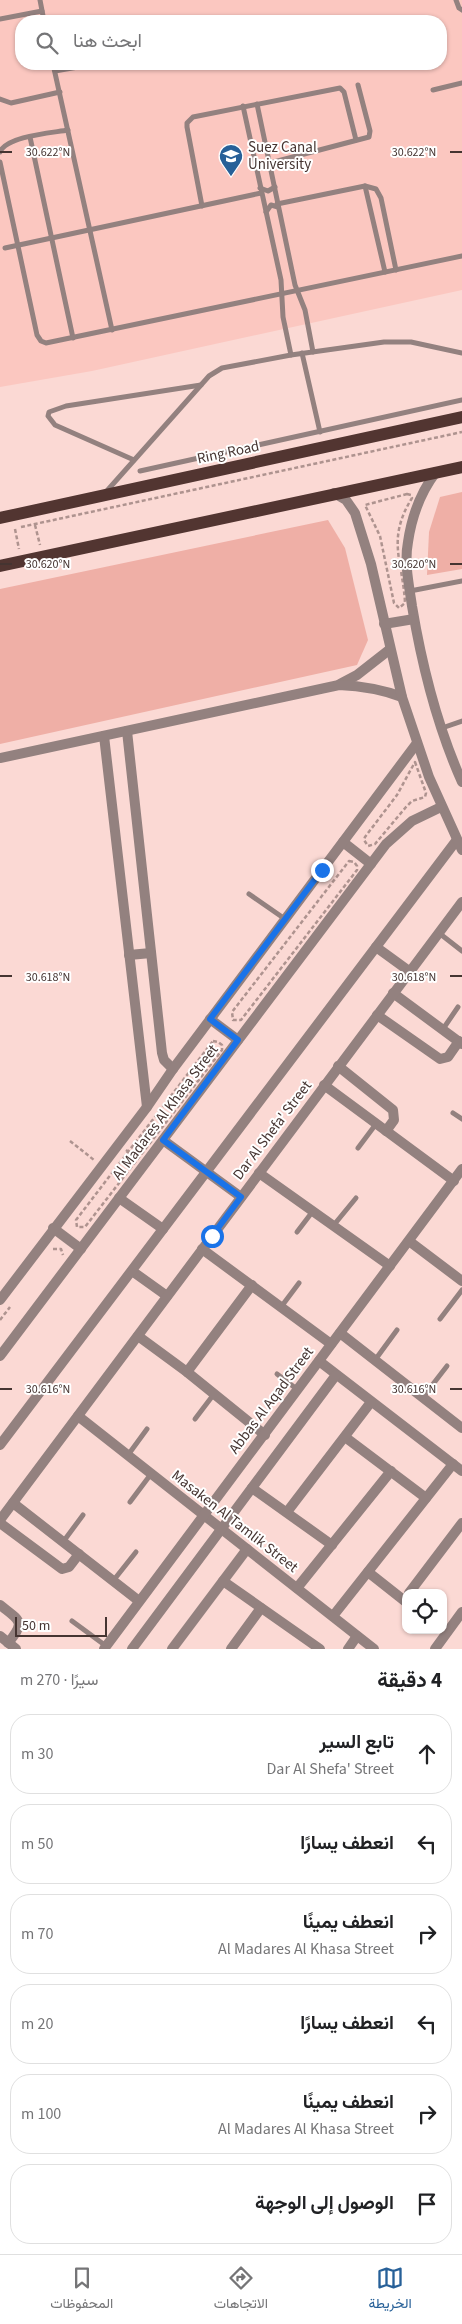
<!DOCTYPE html>
<html lang="ar">
<meta charset="utf-8">
<style>
body{margin:0;font-family:"Source Sans 3",Vazirmatn,sans-serif;background:#f2f2f2;color:#202124;direction:rtl}
.controls{position:absolute;right:15px;bottom:15px;display:grid;overflow:hidden;border-radius:10px;box-shadow:0 1px 4px #0004}
.controls button{width:45px;height:45px;display:grid;place-items:center;padding:0;border:0;border-bottom:1px solid #e0e0e0;background:#fff;color:#202124;font:25px sans-serif}
.scale{position:absolute;left:15px;bottom:12px;width:92px;box-sizing:border-box;padding-left:5px;border:2px solid #453431;border-top:0;font-size:14px;line-height:18px;white-space:nowrap;color:#453431;-webkit-text-stroke:4px #fff;paint-order:stroke}
.stop{position:absolute;width:15px;height:15px;margin:-11px;border:4px solid #1a73e8;border-radius:50%;background:#fff}
.stop.end{background:#1a73e8;border-color:#fff;box-shadow:0 1px 5px #0008}
.list{margin:0;padding:0;list-style:none}
h2{display:flex;justify-content:space-between;align-items:center;height:65px;margin:0;padding:0 20px;font-size:21px}
h2 small{font-size:16px;font-weight:400;color:#757577}
.list li{display:grid;grid-template-columns:32px 1fr auto;gap:15px;align-items:center;box-sizing:border-box;height:80px;margin:0 10px 10px;padding:0 10px;border:1px solid #e0e0e0;border-radius:20px}
.list b{display:block;font-size:19px;white-space:nowrap}
.list p{margin:0;font-size:16px;white-space:nowrap;color:#757577}
.list em{font-size:16px;font-style:normal;color:#757577}
.icon{flex:none;width:28px;height:28px;fill:none;stroke:currentColor;stroke-width:2;stroke-linecap:round;stroke-linejoin:round}
.map{position:relative;flex:none;width:462px;height:1649px;overflow:hidden;direction:ltr}
.search{position:absolute;background:#fff;box-shadow:0 1px 4px #0004;left:15px;right:15px;top:15px;height:55px;display:flex;align-items:center;gap:12px;box-sizing:border-box;padding:0 18px;border-radius:20px;color:#757577;font-size:19px}
.sheet{height:605px;background:#fff}
nav{display:flex;justify-content:space-around;align-items:center;box-sizing:border-box;height:70px;border-top:1px solid #e0e0e0;background:#fff;font-size:14px;color:#757577}
nav a{display:grid;justify-items:center;gap:2px}
nav .on{color:#276098}
.map>svg:first-child{display:block}
.built{fill:#fbc7c0;fill-rule:evenodd}
.green{fill:#efafa6}
.lines{fill:none;stroke-linecap:round;stroke-linejoin:round}
.path{stroke:#ae938f;stroke-width:2.5;stroke-dasharray:4 2.5;stroke-linecap:butt}
.service{stroke:#93817f;stroke-width:5}
.minor{stroke:#93817f;stroke-width:10}
.tertiary{stroke:#93817f;stroke-width:10}
.primary{stroke:#523531;stroke-width:12}
.route{stroke:#1a73e8;stroke-width:6}
.ticks{fill:none;stroke:#453431;stroke-width:2}
.labels{text-anchor:middle;stroke-width:4;stroke-linejoin:round;paint-order:stroke}
.poi-label{font-size:15px;fill:#453431;stroke:#fff;text-anchor:start}
.street-label{font-size:15px;fill:#453431;stroke:#fff}
.ticks-label{font-size:12px;text-anchor:middle;fill:#453431;stroke:#fff;stroke-width:4;stroke-linejoin:round;paint-order:stroke}
</style>
<div class="map">
<svg width="462" height="1649" viewBox="0 0 462 1649">
<rect width="100%" height="100%" fill="#fbd9d4"/>
<path class="built" d="M0,0H462V290L92,371L0,387ZM21,21H441V64H21Z"/>
<g class="green">
<polygon points="462,492 462,569 427,575 429,532 440,497"/>
<polygon points="328,520 345,548 368,640 357,665 0,744 0,589"/>
</g>
<g class="lines">
<g class="path">
<path d="M407,494L411,495L412,498C386,540 403,561 405,603L399,608L394,603L380,536L365,505Z"/>
<polyline points="35,525 40,545"/>
<polyline points="21,527 462,432"/>
<polyline points="15,529 19,549"/>
<polygon points="415,762 426,793 425,797 412,801 406,807 375,844 368,846 364,840 365,837 397,795"/>
<polygon points="349,861 354,862 357,866 357,870 241,1020 233,1020 232,1012"/>
<polygon points="213,1041 218,1042 222,1045 222,1050 85,1227 77,1227 76,1220"/>
<polyline points="70,1141 94,1160"/>
<polyline points="126,1150 136,1157"/>
<polyline points="53,1249 61,1249 63,1255"/>
<polyline points="0,1320 10,1307"/>
</g>
<g class="service">
<polyline points="40,0 44,21"/>
<polyline points="456,0 459,8 462,10"/>
<polyline points="0,19 42,11"/>
<polyline points="53,64 112,330"/>
<polyline points="55,71 95,64"/>
<polyline points="433,90 462,83"/>
<polyline points="0,99 11,103 60,92"/>
<polyline points="257,104 295,285 305,310 313,352"/>
<polyline points="243,106 281,280 283,317 291,355"/>
<polyline points="30,137 73,338"/>
<path d="M0,152C7,136 51,133 68,130"/>
<polyline points="0,162 37,335 41,341 46,343 462,256"/>
<polyline points="270,163 369,137 370,131 358,85"/>
<polyline points="365,186 385,272"/>
<polyline points="260,188 268,191 275,187"/>
<polyline points="277,204 365,186 376,189 381,198 396,270"/>
<polyline points="202,206 187,127 187,123 193,117 340,88 344,92 356,140"/>
<polyline points="266,212 271,205 278,207"/>
<polyline points="5,248 261,193"/>
<polyline points="302,353 320,432"/>
<polyline points="134,460 55,425 48,416 49,412 66,406 201,385"/>
<polyline points="140,471 462,400"/>
<polyline points="105,493 209,376 222,368 291,355 384,342 411,342 462,353"/>
<polyline points="410,591 462,581"/>
<polyline points="442,728 462,721"/>
<polyline points="249,894 285,919"/>
<polyline points="439,933 462,951"/>
<polyline points="443,1029 458,1007"/>
<polyline points="453,1113 462,1119"/>
<polyline points="358,1148 376,1124"/>
<polyline points="333,1226 356,1198"/>
<polyline points="297,1232 313,1211"/>
<polyline points="281,1307 299,1283"/>
<polyline points="440,1319 462,1290"/>
<polyline points="375,1360 397,1330"/>
<polyline points="277,1374 298,1390"/>
<polyline points="423,1397 447,1366"/>
<polyline points="195,1419 214,1394"/>
<polyline points="128,1455 147,1429"/>
<polyline points="130,1502 151,1474"/>
<polyline points="63,1542 83,1515"/>
<polyline points="113,1581 136,1552"/>
<polyline points="72,1621 106,1646"/>
</g>
<g class="minor">
<polyline points="340,684 357,675 389,650"/>
<polyline points="127,731 162,1053 164,1060 173,1069"/>
<polyline points="104,736 147,1107"/>
<path d="M0,758L339,685C362,686 381,689 402,697"/>
<polyline points="376,947 409,971"/>
<polyline points="129,955 151,953"/>
<polyline points="393,993 462,1044"/>
<polyline points="377,1015 440,1059 448,1057 459,1041"/>
<polyline points="338,1066 393,1110 394,1120 386,1131"/>
<polyline points="324,1085 454,1181"/>
<polyline points="163,1140 241,1197"/>
<polyline points="259,1173 390,1266"/>
<polyline points="119,1198 163,1229"/>
<polyline points="409,1241 462,1281"/>
<polyline points="202,1249 331,1344"/>
<polyline points="132,1271 167,1296"/>
<polyline points="340,1333 462,1428"/>
<polyline points="138,1336 187,1372 265,1435"/>
<polyline points="319,1361 462,1471"/>
<polyline points="187,1372 252,1285"/>
<polyline points="78,1416 374,1649"/>
<polyline points="345,1437 426,1498"/>
<polyline points="0,1445 456,841"/>
<polyline points="252,1488 332,1545"/>
<polyline points="13,1503 139,1601"/>
<polyline points="287,1512 371,1402"/>
<polyline points="0,1520 462,902"/>
<polyline points="0,1523 62,1569 69,1567 79,1554"/>
<polyline points="368,1572 406,1602"/>
<polyline points="223,1581 320,1649"/>
<polyline points="297,1588 391,1471"/>
<polyline points="409,1593 462,1523"/>
<path d="M0,1605C20,1621 26,1621 8,1643"/>
<polyline points="333,1616 453,1464"/>
<polyline points="0,1636 16,1649"/>
<polyline points="104,1649 462,1169"/>
<polyline points="132,1649 336,1375"/>
<polyline points="172,1649 247,1549"/>
<polyline points="231,1649 261,1608"/>
<polyline points="348,1649 357,1636"/>
<polyline points="435,1649 462,1612"/>
</g>
<g class="tertiary">
<path d="M436,472C420,493 412,515 408,542C404,563 409,585 412,606C422,666 437,726 462,782"/>
<polyline points="334,493 346,500 355,513 371,564 402,697 429,777 462,850"/>
<polyline points="384,624 414,619"/>
<polyline points="343,842 371,864"/>
<polyline points="210,1019 238,1040"/>
<polyline points="53,1228 81,1249"/>
<polyline points="0,1300 147,1107 173,1069 417,743"/>
<polyline points="0,1356 386,844 412,821 441,807"/>
</g>
<g class="primary">
<polyline points="0,518 462,417"/>
<polyline points="0,566 462,467"/>
</g>
</g>
<g class="lines">
<polyline class="route" points="212,1236 241,1197 163,1140 238,1040 210,1019 322,870"/>
</g>
<path class="ticks" d="M0,152H12M450,152H462M0,564H12M450,564H462M0,976H12M450,976H462M0,1389H12M450,1389H462"/>
<defs>
<g id="university-pin" transform="scale(1.25)"><path d="M0 17L-7.5 6A9.5 9.5 0 1 1 7.5 6Z" fill="#276098" stroke="#fff"/><path d="M0-5L7-2L0 1L-7-2ZM-4 1L0 2.5L4 1V4Q0 6-4 4Z" fill="#fff"/></g>
</defs>
<g fill-rule="evenodd">
<use href="#university-pin" x="231" y="156"/>
</g>
<g class="labels">
<g class="poi-label">
<text x="248" y="152">Suez Canal<tspan x="248" dy="17">University</tspan></text>
</g>
<g class="street-label">
<text transform="translate(228 452) rotate(-12)" y="5">Ring Road</text>
<text transform="translate(165 1112) rotate(-53)" y="5">Al Madares Al Khasa Street</text>
<text transform="translate(272 1130) rotate(-53)" y="5">Dar Al Shefa' Street</text>
<text transform="translate(271 1400) rotate(-53)" y="5">Abbas Al Aqad Street</text>
<text transform="translate(235 1521) rotate(38)" y="5">Masaken Al Tamlik Street</text>
</g>
</g>
<g class="ticks-label">
<text x="48" y="156">30.622°N</text>
<text x="414" y="156">30.622°N</text>
<text x="48" y="568">30.620°N</text>
<text x="414" y="568">30.620°N</text>
<text x="48" y="981">30.618°N</text>
<text x="414" y="981">30.618°N</text>
<text x="48" y="1393">30.616°N</text>
<text x="414" y="1393">30.616°N</text>
</g>
</svg>
<div class="controls">
<button><svg class="icon" aria-label="locate" viewBox="0 0 24 24"><circle cx="12" cy="12" r="6"/><path d="M12 2v4M12 18v4M2 12h4M18 12h4"/></svg></button>
</div>
<div class="scale">50 m</div>
<div class="stop" style="left:212px;top:1236px"></div>
<div class="stop end" style="left:322px;top:870px"></div>
<div class="search"><svg class="icon" aria-label="search" viewBox="0 0 24 24"><circle cx="10" cy="10" r="6"/><path d="M15 15l6 6"/></svg>ابحث هنا</div>
</div>
<section class="sheet">
<h2>4 دقيقة<small>سيرًا · 270 m</small></h2>
<ul class="list">
<li><svg class="icon" aria-label="ahead" viewBox="0 0 24 24"><path d="M12 20V5M6 11l6-6 6 6"/></svg><div><b>تابع السير</b><p>Dar Al Shefa' Street</p></div><em>30 m</em></li>
<li><svg class="icon" aria-label="left" viewBox="0 0 24 24"><path d="M17 20v-9H6M10 6l-5 5 5 5"/></svg><div><b>انعطف يسارًا</b></div><em>50 m</em></li>
<li><svg class="icon" aria-label="right" viewBox="0 0 24 24"><path d="M7 20v-9h11M14 6l5 5-5 5"/></svg><div><b>انعطف يمينًا</b><p>Al Madares Al Khasa Street</p></div><em>70 m</em></li>
<li><svg class="icon" aria-label="left" viewBox="0 0 24 24"><path d="M17 20v-9H6M10 6l-5 5 5 5"/></svg><div><b>انعطف يسارًا</b></div><em>20 m</em></li>
<li><svg class="icon" aria-label="right" viewBox="0 0 24 24"><path d="M7 20v-9h11M14 6l5 5-5 5"/></svg><div><b>انعطف يمينًا</b><p>Al Madares Al Khasa Street</p></div><em>100 m</em></li>
<li><svg class="icon" aria-label="arrive" viewBox="0 0 24 24"><path d="M6 21V4h12l-3 4 3 4H6"/></svg><div><b>الوصول إلى الوجهة</b></div></li>
</ul>
</section>
<nav>
<a class="on"><svg class="icon" aria-label="map" viewBox="0 0 24 24"><path d="M3 6l6-2 6 2 6-2v14l-6 2-6-2-6 2zM9 4v14M15 6v14"/></svg>الخريطة</a>
<a><svg class="icon" aria-label="directions" viewBox="0 0 24 24"><path d="M12 3l9 9-9 9-9-9zM9 14v-3h6M13 9l2 2-2 2"/></svg>الاتجاهات</a>
<a><svg class="icon" aria-label="saved" viewBox="0 0 24 24"><path d="M7 4h10v16l-5-4-5 4z"/></svg>المحفوظات</a>
</nav>
